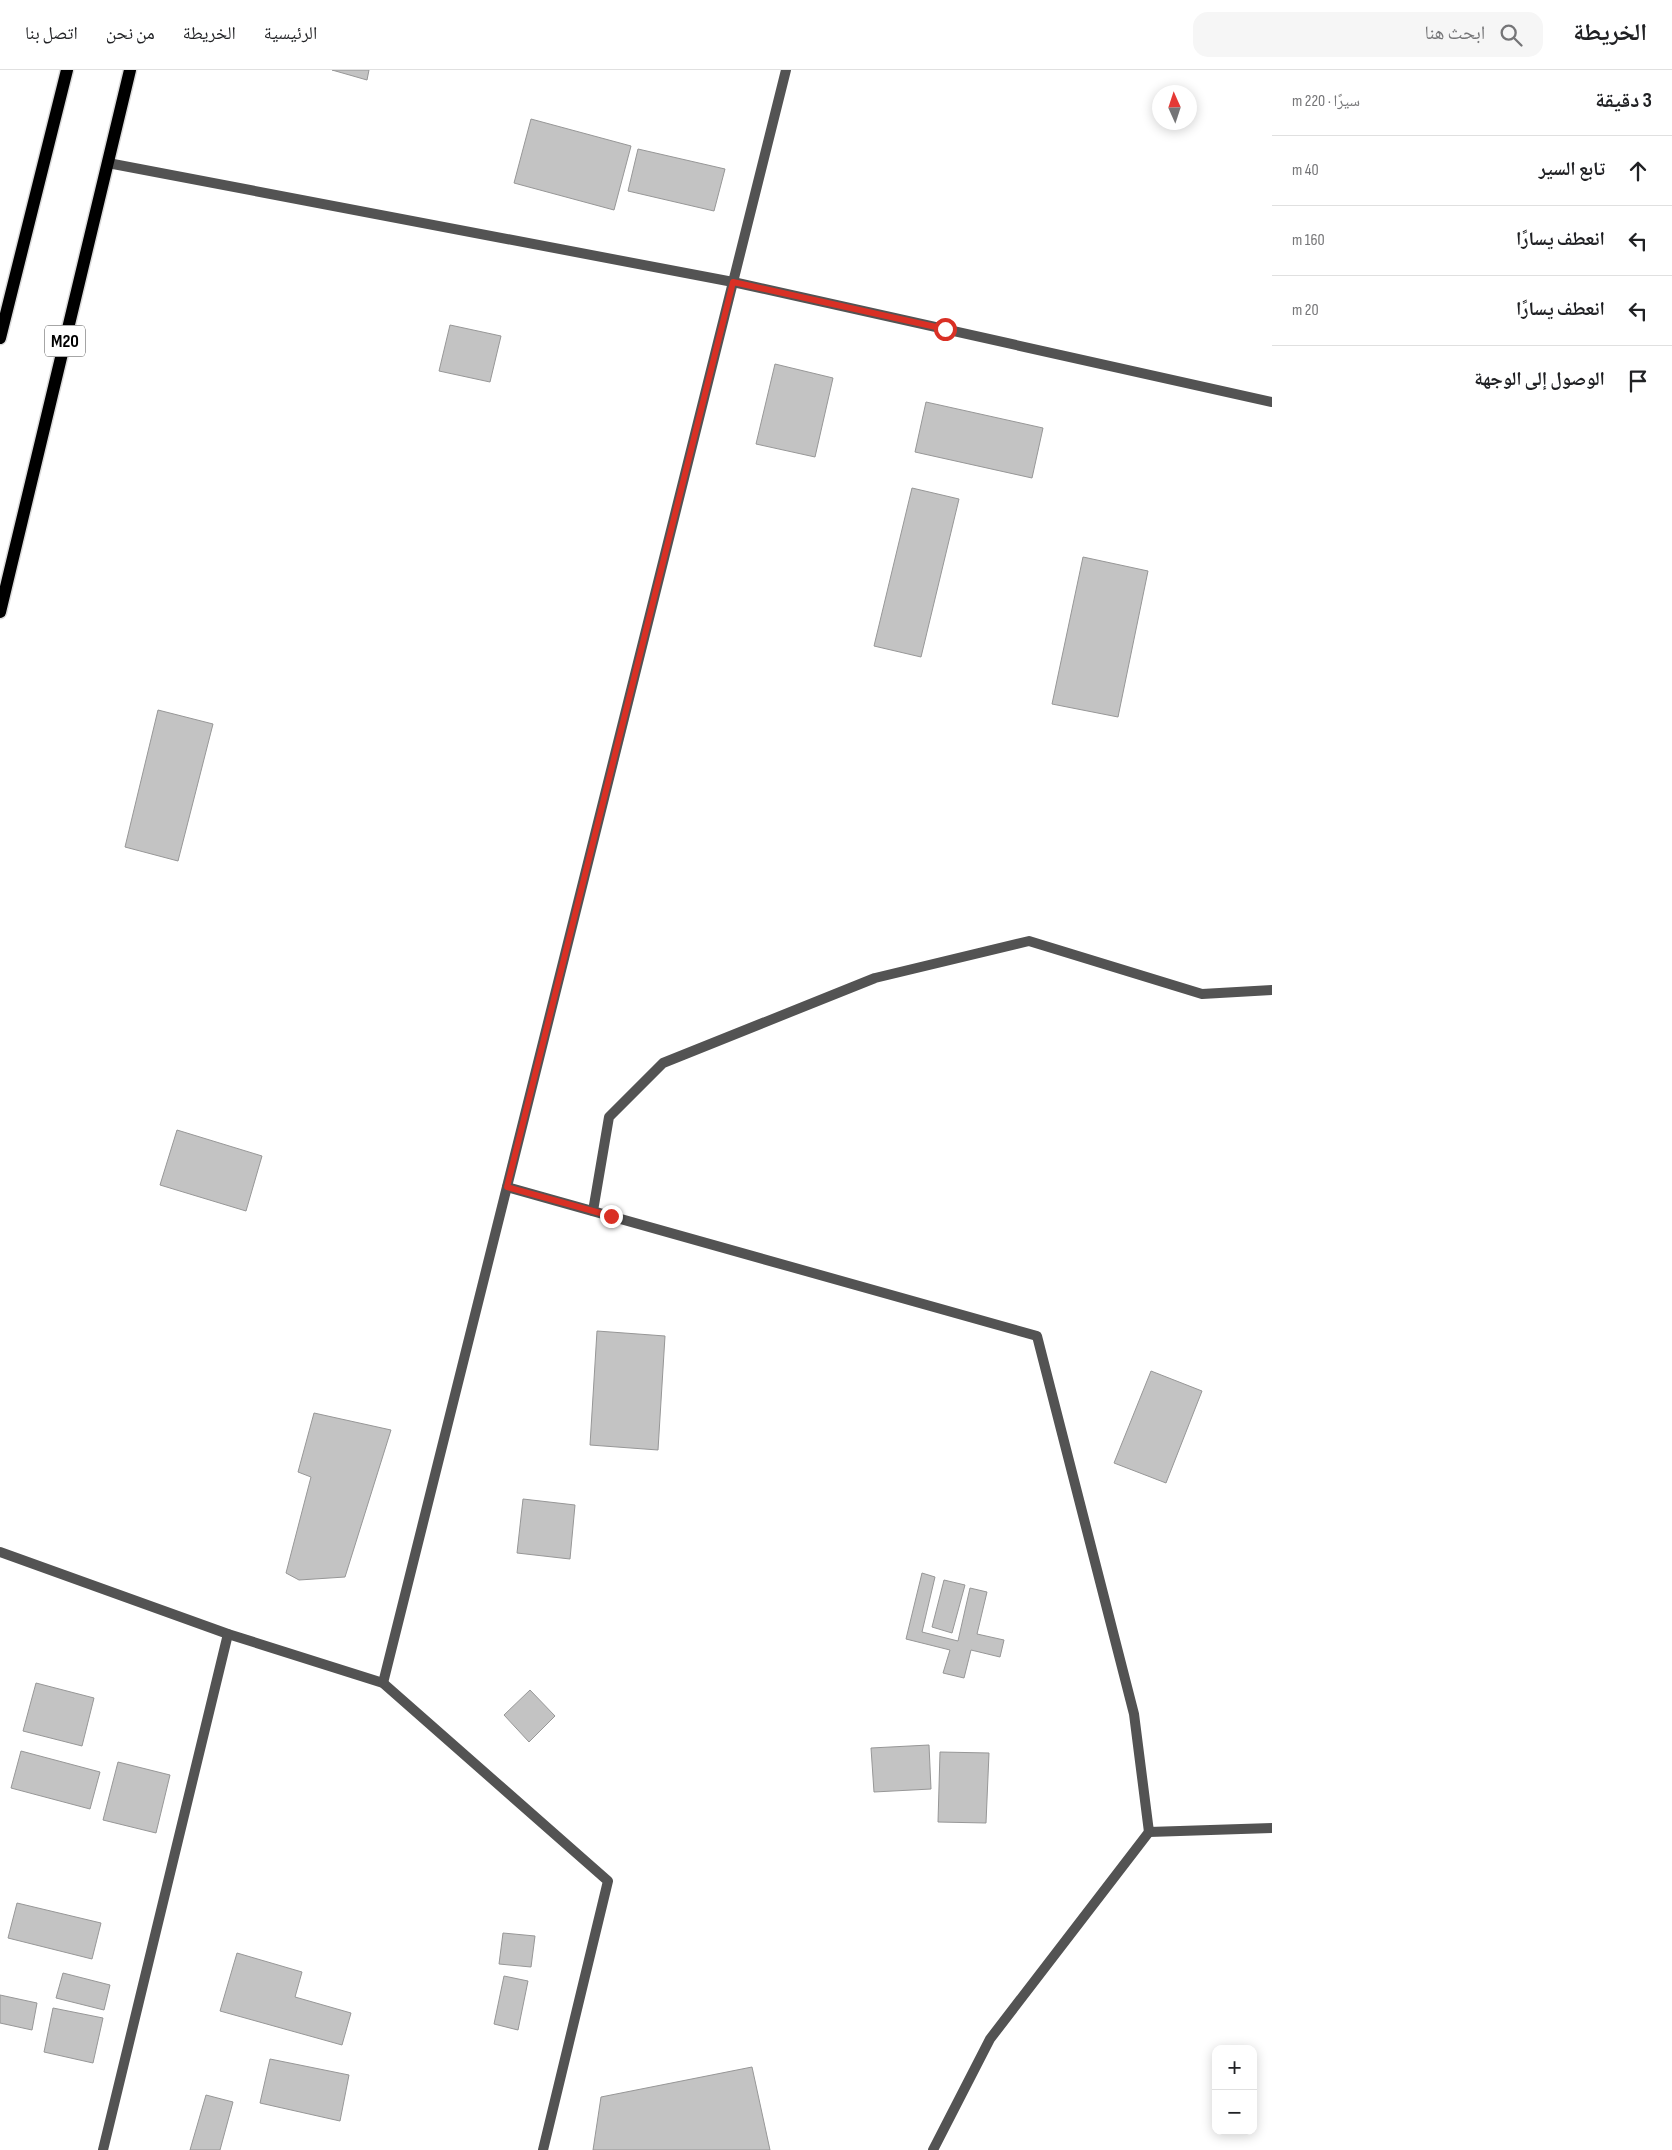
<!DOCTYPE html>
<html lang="ar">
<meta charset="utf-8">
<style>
body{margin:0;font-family:"Sofia Sans Condensed","Noto Naskh Arabic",sans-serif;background:#f6f6f6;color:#202124;direction:rtl}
.controls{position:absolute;right:15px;bottom:15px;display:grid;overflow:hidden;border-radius:10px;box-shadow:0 2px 12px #0003}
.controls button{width:45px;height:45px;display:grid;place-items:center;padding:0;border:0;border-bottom:1px solid #e0e0e0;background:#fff;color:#202124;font:25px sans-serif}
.compass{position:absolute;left:1152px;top:15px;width:45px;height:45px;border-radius:50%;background:#fff;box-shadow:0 2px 12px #0003;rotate:357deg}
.stop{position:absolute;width:15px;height:15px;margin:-11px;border:4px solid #d93025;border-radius:50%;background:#fff}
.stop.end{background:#d93025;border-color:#fff;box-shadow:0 1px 5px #0008}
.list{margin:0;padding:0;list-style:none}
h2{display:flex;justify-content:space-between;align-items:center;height:65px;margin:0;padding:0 20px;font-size:21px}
h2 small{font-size:16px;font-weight:400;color:#757577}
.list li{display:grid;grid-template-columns:32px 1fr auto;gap:15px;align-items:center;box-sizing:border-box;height:70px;padding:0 20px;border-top:1px solid #e0e0e0}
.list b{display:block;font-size:19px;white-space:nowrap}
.list em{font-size:16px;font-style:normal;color:#757577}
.icon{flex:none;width:28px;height:28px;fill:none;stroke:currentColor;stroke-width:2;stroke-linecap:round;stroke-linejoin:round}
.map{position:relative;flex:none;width:1272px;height:2080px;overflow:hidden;direction:ltr}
header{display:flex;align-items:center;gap:30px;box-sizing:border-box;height:70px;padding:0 25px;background:#fff;border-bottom:1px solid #e0e0e0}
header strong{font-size:24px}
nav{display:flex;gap:28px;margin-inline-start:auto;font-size:18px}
.search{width:350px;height:45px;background:#f6f6f6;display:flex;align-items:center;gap:12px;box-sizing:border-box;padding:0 18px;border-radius:15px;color:#757577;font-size:19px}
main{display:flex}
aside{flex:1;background:#fff}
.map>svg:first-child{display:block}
.building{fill:#c3c3c3;stroke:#979797}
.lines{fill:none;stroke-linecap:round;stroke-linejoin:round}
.primary-casing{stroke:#dbdbdb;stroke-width:15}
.street{stroke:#535353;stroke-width:10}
.primary{stroke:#000;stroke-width:12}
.route{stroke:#d93025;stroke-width:6}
.labels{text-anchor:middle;stroke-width:4;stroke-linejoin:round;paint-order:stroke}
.shield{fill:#fff;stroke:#4c4c4c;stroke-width:1}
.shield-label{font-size:18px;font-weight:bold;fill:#000}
</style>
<header>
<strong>الخريطة</strong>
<div class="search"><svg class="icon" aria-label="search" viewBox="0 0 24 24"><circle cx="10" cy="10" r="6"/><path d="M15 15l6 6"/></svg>ابحث هنا</div>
<nav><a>الرئيسية</a><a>الخريطة</a><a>من نحن</a><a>اتصل بنا</a></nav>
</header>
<main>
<aside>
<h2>3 دقيقة<small>سيرًا · 220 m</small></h2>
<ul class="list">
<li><svg class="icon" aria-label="ahead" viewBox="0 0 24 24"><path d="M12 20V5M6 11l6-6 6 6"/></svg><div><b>تابع السير</b></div><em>40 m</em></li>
<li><svg class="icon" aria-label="left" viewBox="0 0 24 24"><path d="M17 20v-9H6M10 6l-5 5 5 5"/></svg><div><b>انعطف يسارًا</b></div><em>160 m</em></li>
<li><svg class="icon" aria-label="left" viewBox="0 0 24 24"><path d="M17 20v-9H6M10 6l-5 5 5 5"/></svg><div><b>انعطف يسارًا</b></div><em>20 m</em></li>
<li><svg class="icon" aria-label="arrive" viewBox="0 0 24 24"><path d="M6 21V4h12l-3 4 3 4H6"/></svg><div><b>الوصول إلى الوجهة</b></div></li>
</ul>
</aside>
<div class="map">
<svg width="1272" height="2080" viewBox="0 0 1272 2080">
<rect width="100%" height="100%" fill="#fff"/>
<g class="building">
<polygon points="332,0 369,0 367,10"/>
<polygon points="531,49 631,76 614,140 514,113"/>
<polygon points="638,79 725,99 714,141 628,121"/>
<polygon points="450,255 501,266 490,312 439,301"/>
<polygon points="775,294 833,308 815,387 756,374"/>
<polygon points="926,332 1043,358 1032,408 915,382"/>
<polygon points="912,418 959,429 921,587 874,576"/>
<polygon points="1083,487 1148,501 1118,647 1052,634"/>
<polygon points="158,640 213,654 178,791 125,777"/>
<polygon points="177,1060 262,1086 246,1141 160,1115"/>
<polygon points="597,1261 665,1266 658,1380 590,1375"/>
<polygon points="1151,1301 1202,1321 1166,1413 1114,1393"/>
<polygon points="314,1343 391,1360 345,1507 299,1510 286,1503 311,1407 298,1402"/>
<polygon points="523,1429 575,1435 570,1489 517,1483"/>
<polygon points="922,1503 935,1507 922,1562 958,1571 970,1518 987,1522 977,1564 1004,1570 1000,1587 971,1580 964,1608 943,1603 950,1580 906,1569"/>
<polygon points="944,1510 965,1515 952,1563 932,1557"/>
<polygon points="36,1613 94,1628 82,1676 23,1661"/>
<polygon points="530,1620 555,1646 529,1672 504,1645"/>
<polygon points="929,1675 931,1719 874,1722 871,1678"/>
<polygon points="21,1681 100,1702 90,1739 11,1718"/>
<polygon points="940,1682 989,1683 986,1753 938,1752"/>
<polygon points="118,1692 170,1705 156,1763 103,1750"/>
<polygon points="17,1833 101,1853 92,1889 8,1868"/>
<polygon points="503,1863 535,1866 531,1897 499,1894"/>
<polygon points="237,1883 302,1902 295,1927 351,1943 342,1975 220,1941"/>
<polygon points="63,1903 110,1915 104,1940 56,1928"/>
<polygon points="504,1906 528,1911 518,1960 494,1954"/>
<polygon points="0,1925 37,1933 32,1960 0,1953"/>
<polygon points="53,1938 103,1948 93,1993 44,1982"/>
<polygon points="270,1989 349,2005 340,2051 260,2033"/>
<polygon points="752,1997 770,2080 593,2080 601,2027"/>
<polygon points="206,2025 233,2032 220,2080 190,2080"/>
</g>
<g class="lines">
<g class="primary-casing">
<g id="primary">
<polyline points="0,268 67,0"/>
<polyline points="0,542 130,0"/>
</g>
</g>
<g class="street">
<polyline points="108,93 733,212 1272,332"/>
<polyline points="507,1117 1037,1266 1134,1644 1149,1762 1272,1758"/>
<polyline points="593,1141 609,1047 663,993 875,908 1029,871 1202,924 1272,920"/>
<polyline points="0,1482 228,1564 383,1613 608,1811 543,2080"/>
<polyline points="383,1613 786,0"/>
<polyline points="103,2080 228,1564"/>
<polyline points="933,2080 990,1969 1149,1762"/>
</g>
<use href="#primary" class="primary"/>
</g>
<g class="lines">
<polyline class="route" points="611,1146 507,1117 733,212 945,259"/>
</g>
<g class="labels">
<rect class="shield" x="45" y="255.5" width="40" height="31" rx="4"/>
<g class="shield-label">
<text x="65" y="277">M20</text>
</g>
</g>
</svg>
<div class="controls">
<button>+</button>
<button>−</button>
</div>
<svg class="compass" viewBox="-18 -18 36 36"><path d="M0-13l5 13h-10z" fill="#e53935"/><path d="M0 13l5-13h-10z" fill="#757577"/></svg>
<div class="stop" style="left:945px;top:259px"></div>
<div class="stop end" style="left:611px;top:1146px"></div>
</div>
</main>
